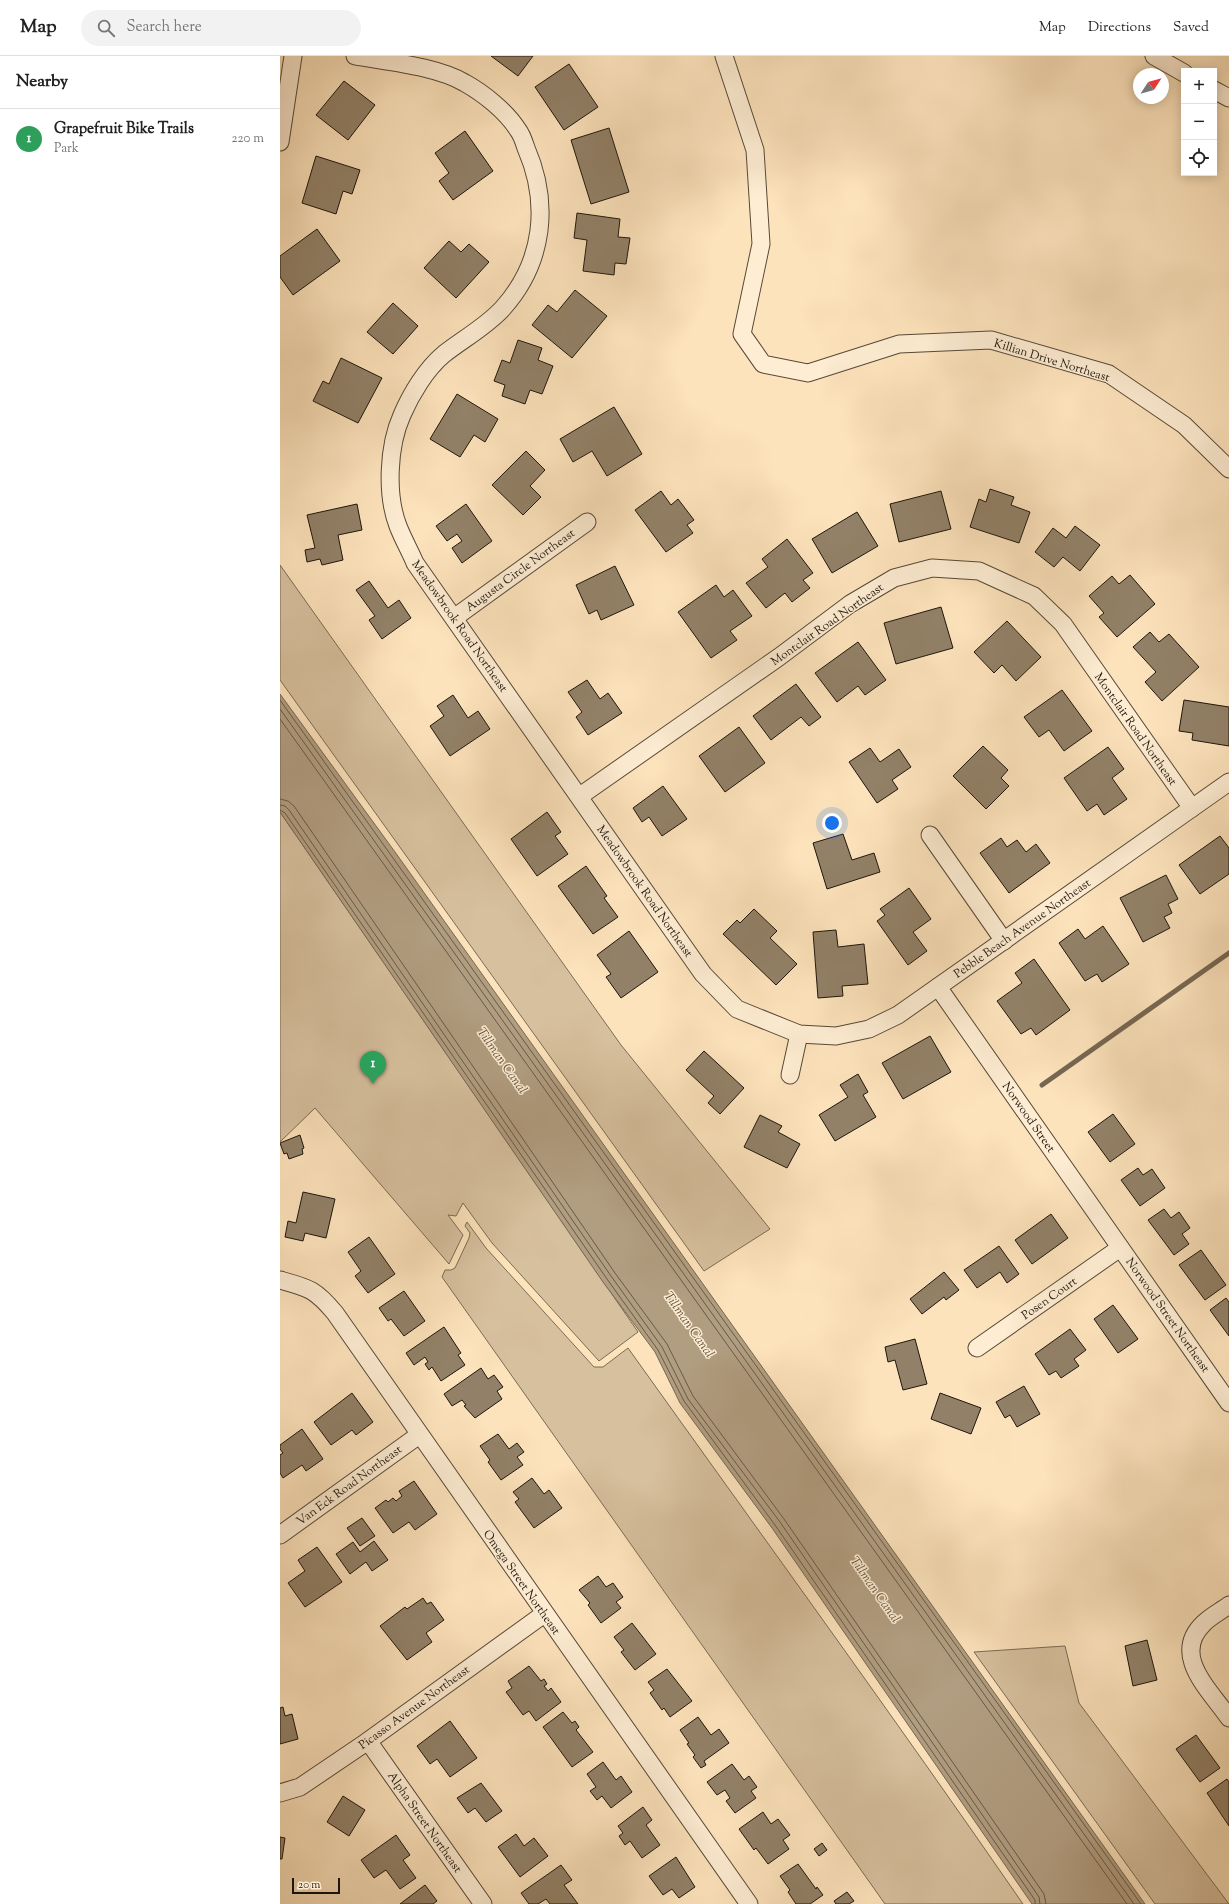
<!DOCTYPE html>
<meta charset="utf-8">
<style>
body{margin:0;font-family:"Sorts Mill Goudy",serif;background:#f2f2f2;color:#222}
.controls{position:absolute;right:12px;top:12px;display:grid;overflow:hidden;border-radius:0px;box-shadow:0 2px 10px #0003}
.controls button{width:36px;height:36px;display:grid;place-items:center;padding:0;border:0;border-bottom:1px solid #e0e0e0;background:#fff;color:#222;font:20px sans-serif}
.compass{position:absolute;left:853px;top:12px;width:36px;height:36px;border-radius:50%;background:#fff;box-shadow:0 2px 10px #0003;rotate:54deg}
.scale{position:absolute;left:12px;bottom:10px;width:48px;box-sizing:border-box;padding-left:4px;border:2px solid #1e160c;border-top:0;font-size:11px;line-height:14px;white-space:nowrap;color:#1e160c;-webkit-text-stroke:3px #feedd3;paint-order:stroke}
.you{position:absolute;left:552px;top:767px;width:14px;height:14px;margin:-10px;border:3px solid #fff;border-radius:50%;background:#1a73e8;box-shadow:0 0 0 6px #1a73e833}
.badge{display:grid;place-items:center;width:26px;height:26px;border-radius:50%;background:#8f2418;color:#fff;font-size:13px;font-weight:700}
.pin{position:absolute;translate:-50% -33px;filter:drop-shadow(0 1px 2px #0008)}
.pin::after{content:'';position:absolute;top:21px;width:14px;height:12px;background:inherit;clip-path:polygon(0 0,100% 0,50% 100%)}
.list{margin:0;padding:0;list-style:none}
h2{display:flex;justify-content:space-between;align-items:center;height:52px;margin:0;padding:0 16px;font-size:17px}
h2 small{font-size:13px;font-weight:400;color:#767676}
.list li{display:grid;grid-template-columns:26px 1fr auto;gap:12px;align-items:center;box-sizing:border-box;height:60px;padding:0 16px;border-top:1px solid #e0e0e0}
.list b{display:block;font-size:15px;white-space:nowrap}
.list p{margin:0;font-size:13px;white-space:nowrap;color:#767676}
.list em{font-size:13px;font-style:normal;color:#767676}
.icon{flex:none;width:22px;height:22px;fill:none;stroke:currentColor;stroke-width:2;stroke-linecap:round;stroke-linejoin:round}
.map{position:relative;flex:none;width:949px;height:1848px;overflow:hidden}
header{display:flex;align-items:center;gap:24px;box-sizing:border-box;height:56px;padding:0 20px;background:#fff;border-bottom:1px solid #e0e0e0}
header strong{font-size:19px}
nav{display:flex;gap:22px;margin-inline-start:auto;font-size:14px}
.search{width:280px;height:36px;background:#f2f2f2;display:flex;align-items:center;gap:10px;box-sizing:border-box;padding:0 14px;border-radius:22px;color:#767676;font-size:15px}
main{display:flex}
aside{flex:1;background:#fff}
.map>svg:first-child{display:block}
.green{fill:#d7c09e;stroke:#7a6b55}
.water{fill:#b19d80;stroke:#766752}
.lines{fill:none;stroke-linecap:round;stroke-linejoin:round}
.shore{stroke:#685a46;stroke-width:1}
.stream{stroke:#766752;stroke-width:5}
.building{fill:#928168;stroke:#1e160c}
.minor-casing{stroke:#564938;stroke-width:19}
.minor{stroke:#feedd3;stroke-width:17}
.labels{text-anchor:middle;stroke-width:3;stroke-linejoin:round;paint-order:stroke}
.street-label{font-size:12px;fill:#1e160c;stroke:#feedd3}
.water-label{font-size:13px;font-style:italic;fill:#605340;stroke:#feedd3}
</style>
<header>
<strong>Map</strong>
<div class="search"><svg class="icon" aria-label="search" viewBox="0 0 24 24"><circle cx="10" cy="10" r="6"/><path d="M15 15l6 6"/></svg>Search here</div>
<nav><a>Map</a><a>Directions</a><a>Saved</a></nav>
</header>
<main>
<aside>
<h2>Nearby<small></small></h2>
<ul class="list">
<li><span class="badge" style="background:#2e9e5b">1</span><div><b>Grapefruit Bike Trails</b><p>Park</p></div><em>220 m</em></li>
</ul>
</aside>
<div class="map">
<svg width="949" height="1848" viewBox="0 0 949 1848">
<rect width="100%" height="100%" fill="#fde3bc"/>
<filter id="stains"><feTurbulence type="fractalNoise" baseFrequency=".005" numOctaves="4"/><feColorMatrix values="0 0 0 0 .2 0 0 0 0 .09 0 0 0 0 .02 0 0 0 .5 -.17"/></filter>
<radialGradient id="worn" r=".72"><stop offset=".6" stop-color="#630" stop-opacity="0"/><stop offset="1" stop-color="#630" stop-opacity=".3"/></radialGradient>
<g class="green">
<polygon points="0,509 341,989 490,1173 424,1215 0,624"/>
<polygon points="0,756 358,1276 319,1305 212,1187 183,1147 176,1160 168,1159 183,1179 169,1208 35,1052 0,1086"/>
<path d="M187,1166L206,1192L314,1311H323L348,1292C480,1477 614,1661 743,1848H605L162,1221L165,1214H171L175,1212L189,1182L190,1177L185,1170Z"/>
<polygon points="785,1590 799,1647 949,1848 875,1848 694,1596"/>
</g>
<polygon class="water" points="0,638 115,796 865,1848 752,1848 492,1472 400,1347 375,1296 323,1226 0,756"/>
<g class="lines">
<g class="shore">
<polyline points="0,644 861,1848"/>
<polyline points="0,653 854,1848"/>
<polyline points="0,663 847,1848"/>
<polyline points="0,743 8,745 14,750 335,1217 387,1288 413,1340 504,1463 764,1838 766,1848"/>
<polyline points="0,749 5,750 9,754 331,1220 382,1291 408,1343 500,1466 759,1841 760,1848"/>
<polyline points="0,754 5,757 327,1223 378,1294 404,1345 495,1469 755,1844 755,1848"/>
</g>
<polyline class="stream" points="762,1029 949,897"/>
</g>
<g class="building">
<polygon points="211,0 253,0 238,20"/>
<polygon points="289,8 318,51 284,74 255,31"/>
<polygon points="64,25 95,49 68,84 36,59"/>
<polygon points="329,72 349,136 311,148 291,84"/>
<polygon points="185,75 213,115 173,144 159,125 169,117 155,97"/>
<polygon points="36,100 80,114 72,138 63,135 56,158 22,147"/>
<polygon points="297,157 340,163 338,181 350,182 346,208 335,207 334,219 303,215 307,184 294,182"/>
<polygon points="37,173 60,205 13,239 0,221 0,200"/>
<polygon points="169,185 181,196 189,188 209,206 176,242 144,212"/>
<polygon points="295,234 327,260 292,302 252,269 268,249 277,256"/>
<polygon points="113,247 138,270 113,298 87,276"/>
<polygon points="238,284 262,292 258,304 273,310 262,338 250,334 245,348 222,340 225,329 214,325 222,304 230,307"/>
<polygon points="61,302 102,322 78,367 33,345 43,325 49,328"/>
<polygon points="177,338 218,363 205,386 194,379 180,401 150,383"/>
<polygon points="334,351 362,398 327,420 312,395 293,406 280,383"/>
<polygon points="246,395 265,414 250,430 261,441 243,459 212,429"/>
<polygon points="710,433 734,441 731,449 750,456 739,487 690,471 699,443 706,446"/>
<polygon points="381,435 391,449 398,443 414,464 407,469 413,477 386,496 355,454"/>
<polygon points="661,435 671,473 619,486 610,448"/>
<polygon points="77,448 82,474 58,479 63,504 42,509 40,503 27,506 25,494 35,492 27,459"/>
<polygon points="186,448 212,485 182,507 172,492 182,485 177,478 167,485 156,470"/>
<polygon points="577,456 598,490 552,517 532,483"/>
<polygon points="795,470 820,489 800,515 783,501 774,511 755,496 773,472 786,482"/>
<polygon points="507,483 533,517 523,524 530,532 512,546 505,537 486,552 466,527 488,511 482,503"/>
<polygon points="335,510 354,549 321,564 317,554 309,558 296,529"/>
<polygon points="850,519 875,548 837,581 819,561 824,557 809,540 832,520 839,528"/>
<polygon points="89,525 108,552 119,544 131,562 102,583 89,564 95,560 76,534"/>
<polygon points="436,529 444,541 453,534 472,560 450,575 457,584 431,602 398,556"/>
<polygon points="661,551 673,592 616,608 604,567"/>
<polygon points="727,565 761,601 736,625 722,609 714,617 694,596"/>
<polygon points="870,576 879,586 889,578 919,611 882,645 865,626 876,616 853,591"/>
<polygon points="578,586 606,624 585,639 578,630 557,646 535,617"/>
<polygon points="307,624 320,643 328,637 342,657 308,679 296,661 302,656 288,636"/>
<polygon points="516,628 541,661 529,670 521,661 491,684 473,660"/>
<polygon points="782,634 812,675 784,695 769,674 759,681 744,661"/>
<polygon points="173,639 188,662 198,655 210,673 170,700 150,670 164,660 157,650"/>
<polygon points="904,644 949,651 949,690 912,684 913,677 899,675"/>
<polygon points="459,671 485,707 445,736 419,700"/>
<polygon points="703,690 728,714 721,722 729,730 706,753 673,720"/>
<polygon points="828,691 844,713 832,722 847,743 824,759 817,748 807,755 784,722"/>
<polygon points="590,692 600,706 619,693 631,711 612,724 618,733 597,747 569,706"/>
<polygon points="383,730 407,763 382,780 369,761 362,766 353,752"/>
<polygon points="267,756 281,776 275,780 288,798 257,820 231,783"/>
<polygon points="563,778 572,804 594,797 600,816 547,833 533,787"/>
<polygon points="940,780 949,792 949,818 920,838 899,809"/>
<polygon points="721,782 727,791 737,784 746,796 756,788 770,807 729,837 700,797"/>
<polygon points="306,810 327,840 324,842 338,861 313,878 278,830"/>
<polygon points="886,819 898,843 888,848 892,857 884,861 890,872 863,886 840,842"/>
<polygon points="629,832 651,863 633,876 647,895 628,909 597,865 605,859 600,853"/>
<polygon points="474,853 497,875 490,882 517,908 496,929 443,878 457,864 460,867"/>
<polygon points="823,870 849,908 822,926 817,918 805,925 779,887 798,873 805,883"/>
<polygon points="556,874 558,891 584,888 588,928 562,930 563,940 538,942 533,876"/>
<polygon points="349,875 378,916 341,942 326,921 331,918 317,899"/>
<polygon points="754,903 790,954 756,979 751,972 741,978 717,945 742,927 735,917"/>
<polygon points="650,980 671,1016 623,1043 602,1007"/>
<polygon points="424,995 464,1032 440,1058 428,1047 434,1040 406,1014"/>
<polygon points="578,1018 588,1036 583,1039 596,1061 555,1085 539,1059 568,1041 560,1029"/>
<polygon points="833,1058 855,1088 830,1106 808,1076"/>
<polygon points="480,1059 502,1070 498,1076 520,1088 507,1112 464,1091"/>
<polygon points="20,1079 24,1092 22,1093 23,1098 9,1103 7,1097 4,1098 0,1087"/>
<polygon points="858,1112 863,1119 872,1113 885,1132 860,1150 841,1124"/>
<polygon points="23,1136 55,1143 46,1182 25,1177 23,1185 5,1181 8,1165 16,1167"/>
<polygon points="884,1153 891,1162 899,1156 910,1172 902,1178 909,1188 894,1199 868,1164"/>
<polygon points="771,1158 788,1182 752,1208 735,1184"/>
<polygon points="89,1181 115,1218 88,1237 75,1220 81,1215 68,1196"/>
<polygon points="719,1190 739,1218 727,1227 720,1216 697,1232 684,1214"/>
<polygon points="921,1194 946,1229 925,1244 899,1209"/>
<polygon points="664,1216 679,1234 666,1244 664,1241 642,1258 630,1243"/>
<polygon points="124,1235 145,1265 124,1280 111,1263 108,1265 99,1252"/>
<polygon points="946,1242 949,1246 949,1280 930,1254"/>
<polygon points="833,1249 858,1283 838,1297 814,1263"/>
<polygon points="164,1271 181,1297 178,1299 185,1309 161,1325 152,1311 149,1314 145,1308 148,1306 145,1301 134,1309 126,1297"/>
<polygon points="790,1273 806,1294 794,1303 799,1310 781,1322 776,1315 769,1319 755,1298"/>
<polygon points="635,1283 647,1328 623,1334 615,1304 608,1306 605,1291"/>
<polygon points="201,1312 208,1323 214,1319 223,1331 217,1335 222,1343 195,1362 184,1350 186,1349 182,1344 172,1350 164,1338"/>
<polygon points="744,1330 760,1358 737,1371 730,1359 725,1362 716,1346"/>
<polygon points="72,1337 93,1366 76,1379 72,1374 51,1389 34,1366"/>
<polygon points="660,1337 701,1352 691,1378 651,1363"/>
<polygon points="22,1373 43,1403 26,1415 22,1409 3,1422 0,1417 0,1399 3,1397 0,1393 0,1389"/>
<polygon points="218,1378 229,1393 237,1387 244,1396 237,1401 243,1409 221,1424 208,1406 210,1404 200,1390"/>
<polygon points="252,1422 264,1438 269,1434 282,1452 254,1472 235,1446 239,1443 233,1436"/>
<polygon points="134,1425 157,1458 135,1474 129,1466 113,1477 95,1452 106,1444 108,1446 113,1442 116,1445 122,1440 119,1435"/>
<polygon points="82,1462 95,1480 80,1490 67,1472"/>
<polygon points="94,1485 108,1504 92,1515 86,1506 70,1518 56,1498 73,1486 80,1496"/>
<polygon points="37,1491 62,1526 25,1551 8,1527 25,1515 18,1504"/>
<polygon points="318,1520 326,1531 333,1527 343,1541 336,1546 341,1552 321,1567 308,1549 310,1547 299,1534"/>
<polygon points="143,1542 147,1548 151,1546 164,1564 146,1577 152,1586 127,1604 100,1570 125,1551 127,1553"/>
<polygon points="352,1567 376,1598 355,1614 341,1596 344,1594 334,1581"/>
<polygon points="867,1584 877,1624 853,1630 845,1590"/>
<polygon points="249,1610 261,1625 264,1623 267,1628 264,1630 268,1635 271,1632 281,1646 256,1665 249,1655 243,1659 226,1636 232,1632 228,1625"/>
<polygon points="387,1613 412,1645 390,1661 384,1652 382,1654 370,1637 374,1634 368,1626"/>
<polygon points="3,1651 5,1660 12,1658 18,1683 0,1688 0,1652"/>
<polygon points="283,1656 292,1667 295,1665 299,1671 296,1674 313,1696 292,1711 263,1671"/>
<polygon points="418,1661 431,1679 439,1673 449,1687 424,1705 426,1709 421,1712 413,1701 415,1699 407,1688 409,1687 400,1674"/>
<polygon points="170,1665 197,1702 170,1721 157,1703 150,1708 137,1690"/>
<polygon points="916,1679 940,1712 920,1726 896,1693"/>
<polygon points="323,1706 336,1724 341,1720 352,1736 331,1752 322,1740 317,1744 310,1735 316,1731 307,1718"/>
<polygon points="452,1708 464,1724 469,1720 477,1731 471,1735 476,1742 455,1757 446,1745 450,1742 445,1734 437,1739 427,1726"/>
<polygon points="947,1723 949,1726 949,1770 927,1737"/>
<polygon points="201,1727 222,1755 206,1766 195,1752 188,1757 177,1742"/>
<polygon points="63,1740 85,1754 69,1780 47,1766"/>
<polygon points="363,1751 372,1764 366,1769 380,1789 362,1802 350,1785 345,1789 339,1780 343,1777 338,1770"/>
<polygon points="483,1756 491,1768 498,1763 510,1779 503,1784 509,1793 488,1808 476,1792 474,1794 459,1773"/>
<polygon points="236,1778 244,1790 254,1782 268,1800 240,1821 218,1791"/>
<polygon points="116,1779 130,1799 123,1804 136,1822 120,1833 106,1814 94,1822 81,1804"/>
<polygon points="0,1781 5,1782 2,1803 0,1803"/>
<polygon points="542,1787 547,1794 539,1800 534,1793"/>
<polygon points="396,1801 415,1831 399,1842 392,1833 383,1839 369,1820"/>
<polygon points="518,1808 536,1833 537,1831 543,1839 530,1848 516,1848 508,1836 510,1834 500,1820"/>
<polygon points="281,1809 292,1824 284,1829 298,1848 270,1848 266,1843 258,1848 249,1848 241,1837"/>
<polygon points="145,1829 157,1845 153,1848 120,1848"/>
<polygon points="567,1836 574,1845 569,1848 556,1848 554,1845"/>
</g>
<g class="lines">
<g class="minor-casing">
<g id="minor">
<path d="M75,0C108,6 156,10 185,27C203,37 226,55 238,74C242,79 244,86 246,92C270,147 264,206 223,252C207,270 183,283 164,298C146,313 131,338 122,359C108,390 106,439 118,470C123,483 130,495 135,507L423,918L457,953L519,978L556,980L589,973L618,959L949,726"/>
<polyline points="444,0 475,94 481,188 462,278 483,308 528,317 619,288 711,284 829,318 904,369 949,413"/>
<polyline points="874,0 904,17"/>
<polyline points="934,34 949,42"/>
<polyline points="0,86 13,0"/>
<polyline points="174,562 307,466"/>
<polyline points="300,740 499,601 570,548 614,522 652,512 699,515 754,540 783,568 912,752"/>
<polyline points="650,779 724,885"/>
<polyline points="658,931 949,1347"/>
<polyline points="510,1019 519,978"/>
<path d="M0,1224C29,1232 35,1233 55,1257L469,1848"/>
<polyline points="697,1292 840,1192"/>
<polyline points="0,1479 139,1379"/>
<path d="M949,1549C941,1555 931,1560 924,1567C890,1599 930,1634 949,1662"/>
<polyline points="88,1685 203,1848"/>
<polyline points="0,1737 20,1731 88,1685 264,1558"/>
</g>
</g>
<use href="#minor" class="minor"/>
</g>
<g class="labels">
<g class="street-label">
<text transform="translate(772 304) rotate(17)" y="4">Killian Drive Northeast</text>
<text transform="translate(240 514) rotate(-36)" y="4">Augusta Circle Northeast</text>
<text transform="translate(547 568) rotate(-35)" y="4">Montclair Road Northeast</text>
<text transform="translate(180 570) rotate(55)" y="4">Meadowbrook Road Northeast</text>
<text transform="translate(856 673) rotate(55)" y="4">Montclair Road Northeast</text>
<text transform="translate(365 835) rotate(55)" y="4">Meadowbrook Road Northeast</text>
<text transform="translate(742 872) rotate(-35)" y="4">Pebble Beach Avenue Northeast</text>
<text transform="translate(749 1061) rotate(55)" y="4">Norwood Street</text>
<text transform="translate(769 1242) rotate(-35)" y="4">Posen Court</text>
<text transform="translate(888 1259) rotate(55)" y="4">Norwood Street Northeast</text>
<text transform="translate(69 1429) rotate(-36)" y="4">Van Eck Road Northeast</text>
<text transform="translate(242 1526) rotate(55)" y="4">Omega Street Northeast</text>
<text transform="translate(134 1651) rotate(-36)" y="4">Picasso Avenue Northeast</text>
<text transform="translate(145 1766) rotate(55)" y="4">Alpha Street Northeast</text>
</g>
<g class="water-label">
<text transform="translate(223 1004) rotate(55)" y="5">Tillman Canal</text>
<text transform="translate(410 1268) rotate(55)" y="5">Tillman Canal</text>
<text transform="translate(596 1533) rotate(55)" y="5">Tillman Canal</text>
</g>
</g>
<rect width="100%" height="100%" filter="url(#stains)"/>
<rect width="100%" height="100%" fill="url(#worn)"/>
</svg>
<div class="controls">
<button>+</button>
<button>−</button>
<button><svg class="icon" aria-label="locate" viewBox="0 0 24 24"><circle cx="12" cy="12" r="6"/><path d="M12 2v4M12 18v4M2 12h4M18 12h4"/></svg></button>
</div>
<svg class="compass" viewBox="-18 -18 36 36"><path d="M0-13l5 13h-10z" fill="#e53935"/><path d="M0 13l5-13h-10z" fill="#767676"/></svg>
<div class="scale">20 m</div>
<div class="you"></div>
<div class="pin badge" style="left:93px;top:1028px;background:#2e9e5b">1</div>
</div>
</main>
